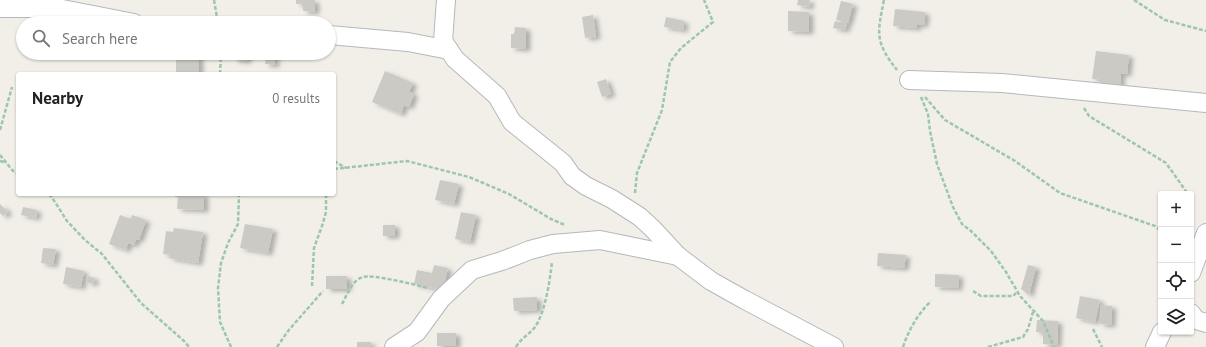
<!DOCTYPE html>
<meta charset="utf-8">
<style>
body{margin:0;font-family:"PT Sans",sans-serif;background:#f6f6f6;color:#222}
.controls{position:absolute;right:12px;bottom:12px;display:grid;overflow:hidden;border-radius:4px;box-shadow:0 1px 3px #0004}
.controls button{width:36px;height:36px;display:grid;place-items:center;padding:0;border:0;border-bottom:1px solid #e0e0e0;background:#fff;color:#222;font:20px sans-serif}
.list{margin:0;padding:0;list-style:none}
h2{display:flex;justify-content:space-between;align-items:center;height:52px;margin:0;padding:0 16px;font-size:17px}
h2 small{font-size:13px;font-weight:400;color:#767676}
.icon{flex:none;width:22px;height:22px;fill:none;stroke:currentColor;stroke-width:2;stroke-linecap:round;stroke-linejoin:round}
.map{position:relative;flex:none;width:1206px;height:347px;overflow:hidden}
.search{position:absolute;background:#fff;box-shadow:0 1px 3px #0004;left:16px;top:16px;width:320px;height:44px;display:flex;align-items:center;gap:10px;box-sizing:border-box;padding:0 14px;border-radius:22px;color:#767676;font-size:15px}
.panel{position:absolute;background:#fff;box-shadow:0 1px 3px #0004;left:16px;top:72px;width:320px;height:124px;border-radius:4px}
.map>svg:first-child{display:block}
.building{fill:#cccac5;filter:url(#shadow)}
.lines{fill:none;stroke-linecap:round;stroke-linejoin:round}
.minor-casing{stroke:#b5b8bc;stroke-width:20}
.path{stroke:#9cc7a9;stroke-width:2.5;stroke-dasharray:4 2;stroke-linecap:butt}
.minor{stroke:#fff;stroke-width:18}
</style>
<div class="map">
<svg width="1206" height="347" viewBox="0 0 1206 347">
<defs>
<filter id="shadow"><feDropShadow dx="4.5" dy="2.5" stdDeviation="2" flood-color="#0004"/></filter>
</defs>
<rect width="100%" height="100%" fill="#f1efe8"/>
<g class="building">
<polygon points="296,0 315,0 315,12 303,11 303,4 296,4"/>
<polygon points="798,0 810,0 809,7 797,5"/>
<polygon points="841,1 853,4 848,23 836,20"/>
<polygon points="895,9 925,12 924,25 917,24 917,28 893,26"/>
<polygon points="788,11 809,12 809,32 788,31"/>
<polygon points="593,15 596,37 585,38 582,17"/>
<polygon points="666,17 684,21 683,30 664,27"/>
<polygon points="835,21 847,23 845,30 833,28"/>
<polygon points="515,27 526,28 526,49 511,48 511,34 514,34"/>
<polygon points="1096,51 1129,55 1127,74 1121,73 1120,87 1101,85 1101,80 1092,79"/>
<polygon points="176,53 199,54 199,74 176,74"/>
<polygon points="234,53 247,53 247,61 234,60"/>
<polygon points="266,55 275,55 275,65 265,64"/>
<polygon points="385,71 413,83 409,92 414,94 409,107 404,105 401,114 372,102"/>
<polygon points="606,79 611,94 602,97 597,82"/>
<polygon points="440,180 459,184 454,204 435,200"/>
<polygon points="175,194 204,194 204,210 177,209 178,197 175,197"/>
<polygon points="0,204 8,212 3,216 0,213"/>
<polygon points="23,207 37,210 36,218 21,215"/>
<polygon points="461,212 476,215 470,242 455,239"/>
<polygon points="120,215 131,219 132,215 146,220 139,240 136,239 134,245 128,243 126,250 109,244"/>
<polygon points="245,224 273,229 268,253 240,248"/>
<rect x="383" y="225" width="12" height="11"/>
<polygon points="174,228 203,232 198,263 169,258 170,255 163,254 166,231 173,232"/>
<polygon points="43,248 56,249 53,265 41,263"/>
<polygon points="878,253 906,255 904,268 877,266"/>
<polygon points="434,265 448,268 443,290 414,284 417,270 432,273"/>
<polygon points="1028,265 1036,267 1029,295 1021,289"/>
<polygon points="66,267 84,271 81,287 63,284"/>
<polygon points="935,274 959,275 958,288 935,287"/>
<polygon points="88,276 95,278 93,284 86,282"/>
<rect x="326" y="276" width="21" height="13"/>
<polygon points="1080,296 1100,300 1095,322 1076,318"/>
<polygon points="537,297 537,310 514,311 513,298"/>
<polygon points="1101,305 1112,306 1111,325 1100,324"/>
<polygon points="1037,320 1058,321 1057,345 1043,344 1043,333 1036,332"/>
<rect x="437" y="333" width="19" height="13"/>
<rect x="357" y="342" width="14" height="5"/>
</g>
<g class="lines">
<g class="minor-casing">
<g id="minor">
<polyline points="446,0 443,41 455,59 497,96 512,122 563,163 572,176 586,186 612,199 640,217 653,229 678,256 711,281 745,300 834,347"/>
<polyline points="0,8 57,8 134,23"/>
<polyline points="329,35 408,42 449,50"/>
<polyline points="909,80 1002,83 1206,103"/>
<polyline points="1191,273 1206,233"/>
<polyline points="1191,313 1196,320 1206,323"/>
<polyline points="394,347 417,332 441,299 472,270 502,261 530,250 553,244 600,240 678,256"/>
<polyline points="1155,347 1162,332"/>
</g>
</g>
<g class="path">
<polyline points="214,0 218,23"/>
<path d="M884,0C877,34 875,42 897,70"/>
<polyline points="1134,0 1165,20 1206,31"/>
<polyline points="220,74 221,53"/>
<polyline points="921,97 928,114 930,131 937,164 953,207 962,224 971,231 991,251 1006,272 1020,296 1043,321 1054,347"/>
<polyline points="925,97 945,120 1015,161 1060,193 1155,226 1161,231"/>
<polyline points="1084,108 1089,116 1166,163 1188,194"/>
<polyline points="0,130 12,87"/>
<polyline points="0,155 13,171 18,174"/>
<polyline points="0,161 6,163"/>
<polyline points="334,161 346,168"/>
<polyline points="334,169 407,161 469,177 509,194 551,219 565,225"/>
<polyline points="635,193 637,173 662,110 670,62 681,48 713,22 704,0"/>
<polyline points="49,194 55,202 67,221 85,240 102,254 141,303 184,341 189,347"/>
<polyline points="312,286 314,248 323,223 326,212 326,194"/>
<polyline points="973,291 981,296 1013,296 1017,292"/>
<path d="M342,304C347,295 352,280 363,277C372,274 417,285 428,288"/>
<polyline points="1093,329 1102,347"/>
<polyline points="231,347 220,322 218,288 221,263 228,243 238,224 239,194"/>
<polyline points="277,347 288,331 323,291"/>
<path d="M516,347C521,338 530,334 535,327C545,313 550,280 552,262"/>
<path d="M903,347C909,329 918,314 931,301"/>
<polyline points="988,347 1023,337 1028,329 1033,312"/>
</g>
<use href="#minor" class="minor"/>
</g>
</svg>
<div class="controls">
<button>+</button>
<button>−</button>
<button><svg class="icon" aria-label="locate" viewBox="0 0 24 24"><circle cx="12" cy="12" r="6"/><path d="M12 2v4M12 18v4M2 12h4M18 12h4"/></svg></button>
<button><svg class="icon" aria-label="layers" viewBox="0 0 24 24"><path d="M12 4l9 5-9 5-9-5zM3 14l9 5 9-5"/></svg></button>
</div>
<div class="search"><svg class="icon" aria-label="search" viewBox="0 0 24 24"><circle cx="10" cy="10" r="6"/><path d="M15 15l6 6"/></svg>Search here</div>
<section class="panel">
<h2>Nearby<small>0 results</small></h2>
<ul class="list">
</ul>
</section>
</div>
